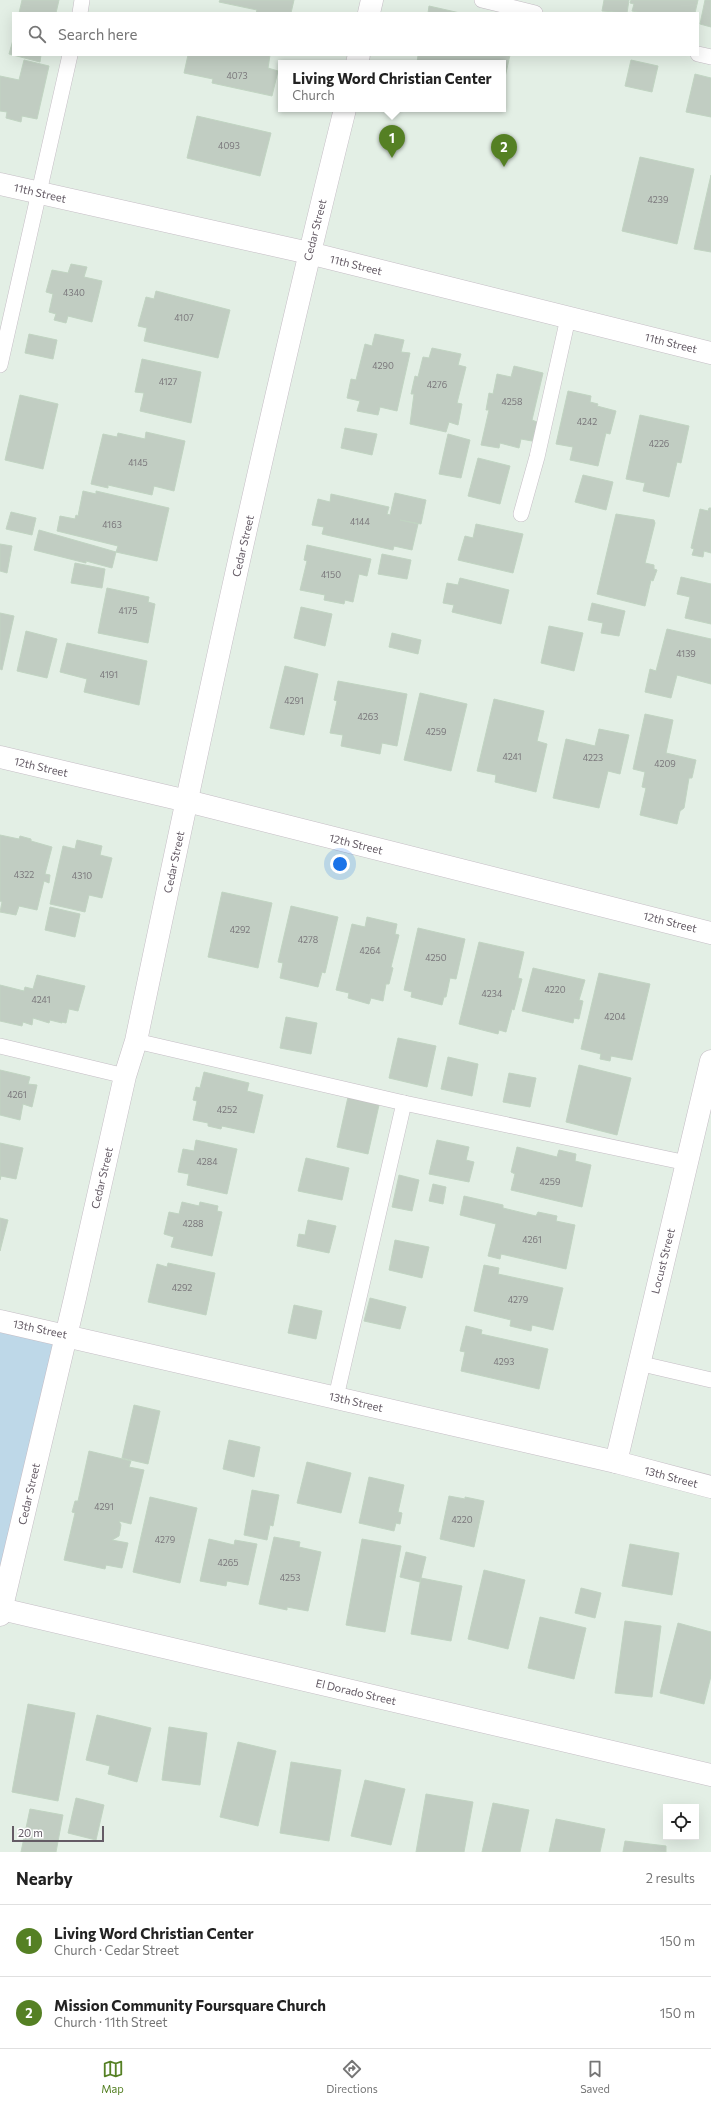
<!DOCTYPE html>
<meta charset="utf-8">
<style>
body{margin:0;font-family:Commissioner,sans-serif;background:#f2f2f2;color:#222}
.controls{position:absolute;right:12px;bottom:12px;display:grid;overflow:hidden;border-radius:0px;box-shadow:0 4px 16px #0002}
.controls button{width:36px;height:36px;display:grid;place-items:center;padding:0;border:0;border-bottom:1px solid #e0e0e0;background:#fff;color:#222;font:20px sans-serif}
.scale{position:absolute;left:12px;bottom:10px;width:92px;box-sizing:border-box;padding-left:4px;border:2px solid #645b65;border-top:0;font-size:11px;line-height:14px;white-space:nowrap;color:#645b65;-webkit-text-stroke:3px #fff;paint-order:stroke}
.you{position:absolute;left:340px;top:864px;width:14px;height:14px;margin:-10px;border:3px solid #fff;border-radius:50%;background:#1a73e8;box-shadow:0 0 0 6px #1a73e833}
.badge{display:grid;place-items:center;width:26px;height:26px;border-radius:50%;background:#558024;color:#fff;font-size:13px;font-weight:700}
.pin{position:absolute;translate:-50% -33px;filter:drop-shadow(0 1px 2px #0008)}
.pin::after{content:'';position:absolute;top:21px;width:14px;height:12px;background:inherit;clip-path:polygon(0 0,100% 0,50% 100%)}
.popup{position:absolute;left:278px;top:60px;width:228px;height:52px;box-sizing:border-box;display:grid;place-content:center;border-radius:0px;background:#fff;filter:drop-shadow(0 1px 3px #0005);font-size:13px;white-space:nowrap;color:#767676}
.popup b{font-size:15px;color:#222}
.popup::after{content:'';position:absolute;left:50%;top:100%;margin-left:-8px;border:8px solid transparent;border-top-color:#fff}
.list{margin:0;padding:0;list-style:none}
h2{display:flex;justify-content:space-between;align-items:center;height:52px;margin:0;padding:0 16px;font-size:17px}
h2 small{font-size:13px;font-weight:400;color:#767676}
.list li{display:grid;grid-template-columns:26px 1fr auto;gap:12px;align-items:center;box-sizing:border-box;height:72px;padding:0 16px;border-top:1px solid #e0e0e0}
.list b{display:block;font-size:15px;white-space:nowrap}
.list p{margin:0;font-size:13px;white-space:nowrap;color:#767676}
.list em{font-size:13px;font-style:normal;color:#767676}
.icon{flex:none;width:22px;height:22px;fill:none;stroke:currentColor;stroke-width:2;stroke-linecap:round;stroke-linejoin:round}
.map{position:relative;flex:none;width:711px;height:1852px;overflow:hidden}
.search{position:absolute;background:#fff;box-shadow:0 4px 16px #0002;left:12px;right:12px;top:12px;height:44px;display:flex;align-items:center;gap:10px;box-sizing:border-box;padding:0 14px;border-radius:0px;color:#767676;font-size:15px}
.sheet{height:196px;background:#fff}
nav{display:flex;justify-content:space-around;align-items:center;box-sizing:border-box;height:56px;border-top:1px solid #e0e0e0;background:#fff;font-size:11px;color:#767676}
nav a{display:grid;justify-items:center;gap:2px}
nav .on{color:#558024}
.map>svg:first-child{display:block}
.green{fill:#bed8e8}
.building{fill:#c1cdc2;stroke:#c1d4c2}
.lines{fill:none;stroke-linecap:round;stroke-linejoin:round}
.service-casing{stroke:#c5bdc5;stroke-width:16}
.minor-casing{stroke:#c5bdc5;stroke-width:23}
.service{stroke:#fff;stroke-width:15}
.minor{stroke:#fff;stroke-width:22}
.labels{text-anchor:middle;stroke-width:3.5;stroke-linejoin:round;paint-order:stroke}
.number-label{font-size:9px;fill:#7b787c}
.street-label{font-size:11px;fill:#645b65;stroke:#fff}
</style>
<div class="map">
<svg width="711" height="1852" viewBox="0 0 711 1852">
<rect width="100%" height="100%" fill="#e3efe5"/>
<polygon class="green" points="0,1316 62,1330 0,1584"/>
<g class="building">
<polygon points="22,0 59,0 56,13 19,13"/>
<polygon points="220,0 294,0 291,13 256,13 257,10 219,2"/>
<polygon points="604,0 629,0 627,13 602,11"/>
<polygon points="631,0 698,0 695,13 642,13 632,11 634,4 630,3"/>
<polygon points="705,0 711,0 711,27 700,24"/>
<polygon points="429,6 460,13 428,13"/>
<polygon points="13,40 13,55 41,55 40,62 9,54"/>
<polygon points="188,55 270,55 268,68 278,71 272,96 212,83 213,79 184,73"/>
<polygon points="418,55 510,55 503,86 503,63 417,63"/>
<polygon points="24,60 49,66 37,119 22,116 21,122 6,118 7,112 0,111 0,76 19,80"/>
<polygon points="631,60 658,66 652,92 625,86"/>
<polygon points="695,74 711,78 711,117 686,112"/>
<polygon points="197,116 271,133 260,176 187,158"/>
<polygon points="640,157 694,169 677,244 622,231"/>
<polygon points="711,175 711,252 694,249"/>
<polygon points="71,264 87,267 84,277 102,281 92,322 68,316 66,323 54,320 56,314 49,312 53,294 46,292 52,270 68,273"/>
<polygon points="156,291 230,310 218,358 144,341 147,328 138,326 146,297 154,299"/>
<polygon points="29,334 57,340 53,359 25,353"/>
<polygon points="375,334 404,340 401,352 410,353 397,411 380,407 378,415 357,411 360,401 347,398 351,379 356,380 365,344 372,346"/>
<polygon points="432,348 461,354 458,365 466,367 457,403 462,404 458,425 449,422 446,432 410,424 414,394 411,394 415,376 418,377 423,357 429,358"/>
<polygon points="142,359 201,372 191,423 140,411 144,393 135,392"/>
<polygon points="514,366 543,373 532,420 537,422 532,441 521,439 519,448 500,443 499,448 481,445 489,410 486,410 489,393 493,394 497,374 511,377"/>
<polygon points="568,391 591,396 590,402 598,404 597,406 616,411 610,434 606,433 598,466 570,460 573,447 556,444"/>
<polygon points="20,395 58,404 43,469 5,460"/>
<polygon points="640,415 689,426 681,463 677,462 669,497 643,491 645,483 626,479"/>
<polygon points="345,428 377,434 372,455 341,448"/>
<polygon points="146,432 185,441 174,491 154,486 152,495 108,485 108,488 91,484 103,434 117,437 118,433 145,439"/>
<polygon points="448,434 470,440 461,478 439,474"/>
<polygon points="478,458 510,466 500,504 468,496"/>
<polygon points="583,475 613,482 606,510 575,502"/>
<polygon points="83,491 96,494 96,491 169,508 157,561 116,552 118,546 57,531 60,516 75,519 76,515 78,516"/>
<polygon points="395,493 426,500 421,524 400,520 418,524 412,550 394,546 393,550 322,534 324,527 312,525 318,499 330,502 331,494 389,507 387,514 390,515"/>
<polygon points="709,508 711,508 711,553 704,551 703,557 692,555 694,549 691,548 700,509 708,511"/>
<polygon points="11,512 36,518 32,535 6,529"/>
<polygon points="616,514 654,520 655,523 645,563 654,565 654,569 657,570 653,581 651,580 645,606 597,594"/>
<polygon points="476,524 523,534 513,573 458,560 465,536 473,538"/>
<polygon points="39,530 116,552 112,568 86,561 86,563 34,550"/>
<polygon points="0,544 12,546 7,573 0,571"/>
<polygon points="307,545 371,559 367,576 359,574 353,602 345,600 344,604 324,600 325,595 300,590 307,561 304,560"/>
<polygon points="382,554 411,560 407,579 378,574"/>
<polygon points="75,563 105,569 102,588 71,583"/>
<polygon points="681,577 711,584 711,624 685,618 690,597 677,594"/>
<polygon points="460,578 509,590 501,624 452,612 454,605 443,603 447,583 458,585"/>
<polygon points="107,588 149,597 148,602 155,604 148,643 98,633"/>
<polygon points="592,603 625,611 619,636 601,633 603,623 588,620"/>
<polygon points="301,607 332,614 325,646 294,638"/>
<polygon points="0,613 14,616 2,670 0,669"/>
<polygon points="549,626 583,633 574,671 541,663"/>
<polygon points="667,629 711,639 711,684 677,675 671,698 645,692 650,669 656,671"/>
<polygon points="26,631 57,639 47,678 17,671"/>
<polygon points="392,633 421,640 418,654 389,647"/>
<polygon points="67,643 147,661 139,705 84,692 87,679 60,672"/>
<polygon points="285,666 318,674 304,735 270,728"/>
<polygon points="338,681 407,694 397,746 382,743 380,754 341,746 343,735 330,733 337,701 334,700"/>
<polygon points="420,693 467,704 451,771 404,760"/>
<polygon points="494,699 544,711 537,741 547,744 536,792 495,782 496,775 477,771"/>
<polygon points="645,714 673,720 666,753 696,760 692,778 689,778 684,808 680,811 677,824 640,815 646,788 642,787 645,772 633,769"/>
<polygon points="599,729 629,735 620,774 608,771 599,808 553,798 566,739 595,746"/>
<polygon points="0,835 19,839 20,836 31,839 31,841 52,847 45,874 50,875 49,883 44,881 37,910 19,906 16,915 0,912 2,902 0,901"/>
<polygon points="77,840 102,846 100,855 112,858 102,898 89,895 85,912 50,904 63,846 75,849"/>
<polygon points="222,892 272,903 258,968 208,957"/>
<polygon points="291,906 338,917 325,973 322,972 318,987 280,978 283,963 278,962"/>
<polygon points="50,907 80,914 75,937 45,930"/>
<polygon points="367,917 397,924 395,934 399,935 391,967 393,968 389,984 386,984 383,1001 371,998 369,1004 348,998 349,993 336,990 352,924 365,927"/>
<polygon points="418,928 465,939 456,979 450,978 446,997 444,997 442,1005 411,997 412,992 404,990"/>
<polygon points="479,942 524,952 518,978 522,979 514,1010 512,1009 506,1032 499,1030 498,1034 459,1024"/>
<polygon points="533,968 585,980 579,1000 583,1001 579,1019 574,1018 573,1023 522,1011"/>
<polygon points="599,973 650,984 632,1060 611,1056 610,1061 600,1059 601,1054 581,1049"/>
<polygon points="37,975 85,986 78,1011 69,1009 66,1023 62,1022 62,1023 50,1020 49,1023 33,1018 32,1025 23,1022 22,1026 0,1021 0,985 24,991 25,987 33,989"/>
<polygon points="286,1017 317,1023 311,1054 280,1048"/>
<polygon points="398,1038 436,1046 427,1087 389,1078"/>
<polygon points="448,1057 478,1064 472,1096 441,1089"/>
<polygon points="579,1065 631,1078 617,1135 566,1122"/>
<polygon points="0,1070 30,1077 28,1084 37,1085 32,1107 23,1104 20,1120 0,1115"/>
<polygon points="204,1072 249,1083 247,1091 263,1095 254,1133 222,1126 221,1129 208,1126 208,1123 193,1120 197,1101 193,1100 196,1087 200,1088"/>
<polygon points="509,1073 536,1078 530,1107 503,1102"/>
<polygon points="348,1097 379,1105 368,1154 337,1147"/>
<polygon points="196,1140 237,1149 227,1194 187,1185 189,1174 178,1172 183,1149 194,1151"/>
<polygon points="437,1140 469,1147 466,1160 474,1162 469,1182 429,1174"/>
<polygon points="0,1143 23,1148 16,1179 1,1176 0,1180"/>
<polygon points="517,1147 557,1157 559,1150 576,1154 575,1161 591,1165 582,1207 511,1190 515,1174 511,1172"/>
<polygon points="306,1158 349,1168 342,1200 298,1191"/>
<polygon points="399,1175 419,1180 412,1211 392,1207"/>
<polygon points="433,1184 446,1187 443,1204 429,1201"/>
<polygon points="464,1196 503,1205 503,1208 536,1216 538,1212 557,1216 556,1221 575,1225 566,1269 501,1254 500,1259 488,1256 496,1224 460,1215"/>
<polygon points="182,1202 199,1206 200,1202 218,1206 217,1211 222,1212 212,1256 171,1247 174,1237 164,1234 169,1212 179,1214"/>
<polygon points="0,1218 8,1220 0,1251"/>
<polygon points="308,1220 336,1226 329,1253 297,1246 299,1234 305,1235"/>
<polygon points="395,1240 429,1247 422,1278 389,1270"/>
<polygon points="168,1263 215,1273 206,1315 148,1302 157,1264 167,1267"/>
<polygon points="484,1265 499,1268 498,1274 563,1288 553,1330 532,1325 531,1331 510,1326 511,1320 474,1311"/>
<polygon points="370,1298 406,1307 400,1329 364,1321"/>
<polygon points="294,1305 322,1311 316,1339 288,1333"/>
<polygon points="466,1326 482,1330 481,1334 548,1349 539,1389 461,1371 465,1352 460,1351"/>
<polygon points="134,1405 160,1411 148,1464 122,1458"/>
<polygon points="229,1440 260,1447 254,1477 223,1469"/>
<polygon points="89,1451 131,1461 129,1467 144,1470 131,1524 119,1521 121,1525 119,1536 112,1540 128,1543 122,1568 106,1565 105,1569 64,1560 75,1513 72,1512 75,1501 78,1501"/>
<polygon points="307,1462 351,1473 341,1513 297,1503"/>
<polygon points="369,1477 404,1485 398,1512 402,1513 400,1524 396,1523 394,1531 359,1523"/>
<polygon points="252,1490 279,1495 273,1526 270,1525 267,1540 244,1535"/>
<polygon points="449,1496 465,1499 465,1497 484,1501 474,1547 440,1539"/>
<polygon points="150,1497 197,1508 180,1583 133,1572"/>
<polygon points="274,1537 300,1542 299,1547 321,1552 308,1611 287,1607 287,1610 259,1604"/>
<polygon points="209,1539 234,1545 235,1540 257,1544 248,1585 227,1581 226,1586 200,1581"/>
<polygon points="362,1539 401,1546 385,1632 346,1625"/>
<polygon points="630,1544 679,1553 672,1595 622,1586"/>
<polygon points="406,1552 426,1557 420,1582 400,1577"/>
<polygon points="484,1570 525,1580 508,1649 468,1639"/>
<polygon points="421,1578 462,1586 451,1641 411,1634"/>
<polygon points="581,1588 601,1593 595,1618 575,1613"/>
<polygon points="540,1617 586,1628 574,1679 528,1668"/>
<polygon points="625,1621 661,1626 652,1697 615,1693"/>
<polygon points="678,1623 711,1632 711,1676 704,1704 660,1693"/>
<polygon points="28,1704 75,1713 58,1801 12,1792"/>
<polygon points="97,1715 151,1728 137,1782 108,1774 110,1766 86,1760"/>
<polygon points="169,1727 207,1733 200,1785 162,1780"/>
<polygon points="238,1742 276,1751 258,1826 220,1817"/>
<polygon points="291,1762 341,1770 329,1841 280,1833"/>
<polygon points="365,1780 405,1789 391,1845 351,1836"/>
<polygon points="426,1794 473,1802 464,1852 416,1852"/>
<polygon points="76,1798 104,1805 96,1840 68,1833"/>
<polygon points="493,1803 529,1810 520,1852 482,1852"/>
<polygon points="30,1809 63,1815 56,1852 21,1852"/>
<polygon points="556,1819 605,1829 600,1852 549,1852"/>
<polygon points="625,1841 666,1846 666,1852 623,1852"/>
</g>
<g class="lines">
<g class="service-casing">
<g id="service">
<polyline points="482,0 535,13"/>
<polyline points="80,13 82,0"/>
<polyline points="698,54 711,57"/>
<polyline points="0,365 70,55"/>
<polyline points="521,514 537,457 568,318"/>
<polyline points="136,1041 404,1103 687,1163"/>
<polyline points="0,1046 125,1076"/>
<polyline points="638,1363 711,1380"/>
<polyline points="336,1397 404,1103"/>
</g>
</g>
<g class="minor-casing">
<g id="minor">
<polyline points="369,13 372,0"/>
<polyline points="357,63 359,55"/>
<polyline points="0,184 309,253 711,353"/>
<polyline points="0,757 187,801 711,933"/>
<polyline points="0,1321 616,1462 711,1487"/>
<polyline points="616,1462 711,1061"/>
<polyline points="1,1609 711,1775"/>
<path d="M0,1615L75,1298L125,1076L136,1041C201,730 268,418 345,109"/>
</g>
</g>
<use href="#service" class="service"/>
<use href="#minor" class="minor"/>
</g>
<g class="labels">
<g class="number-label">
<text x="237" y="79">4073</text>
<text x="229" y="149">4093</text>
<text x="658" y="203">4239</text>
<text x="74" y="296">4340</text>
<text x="184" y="321">4107</text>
<text x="383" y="369">4290</text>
<text x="168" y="385">4127</text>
<text x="437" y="388">4276</text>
<text x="512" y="405">4258</text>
<text x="587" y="425">4242</text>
<text x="659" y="447">4226</text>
<text x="138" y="466">4145</text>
<text x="360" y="525">4144</text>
<text x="112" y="528">4163</text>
<text x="331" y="578">4150</text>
<text x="128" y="614">4175</text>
<text x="686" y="657">4139</text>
<text x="109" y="678">4191</text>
<text x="294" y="704">4291</text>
<text x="368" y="720">4263</text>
<text x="436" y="735">4259</text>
<text x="512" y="760">4241</text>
<text x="593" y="761">4223</text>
<text x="665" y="767">4209</text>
<text x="24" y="878">4322</text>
<text x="82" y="879">4310</text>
<text x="240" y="933">4292</text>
<text x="308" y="943">4278</text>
<text x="370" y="954">4264</text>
<text x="436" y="961">4250</text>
<text x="555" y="993">4220</text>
<text x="492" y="997">4234</text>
<text x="41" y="1003">4241</text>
<text x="615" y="1020">4204</text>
<text x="17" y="1098">4261</text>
<text x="227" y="1113">4252</text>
<text x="207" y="1165">4284</text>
<text x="550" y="1185">4259</text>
<text x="193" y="1227">4288</text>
<text x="532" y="1243">4261</text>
<text x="182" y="1291">4292</text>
<text x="518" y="1303">4279</text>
<text x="504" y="1365">4293</text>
<text x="104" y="1510">4291</text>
<text x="462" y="1523">4220</text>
<text x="165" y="1543">4279</text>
<text x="228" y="1566">4265</text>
<text x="290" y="1581">4253</text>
</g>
<g class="street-label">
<text transform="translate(40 193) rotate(13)" y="4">11th Street</text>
<text transform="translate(315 230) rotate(-76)" y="4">Cedar Street</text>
<text transform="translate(356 265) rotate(14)" y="4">11th Street</text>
<text transform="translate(671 343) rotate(14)" y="4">11th Street</text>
<text transform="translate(243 546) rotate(-77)" y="4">Cedar Street</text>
<text transform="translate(41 767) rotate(13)" y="4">12th Street</text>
<text transform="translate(356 844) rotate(14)" y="4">12th Street</text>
<text transform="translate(174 862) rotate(-78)" y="4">Cedar Street</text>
<text transform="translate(670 922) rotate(14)" y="4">12th Street</text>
<text transform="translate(102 1178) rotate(-77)" y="4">Cedar Street</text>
<text transform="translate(663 1261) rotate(-76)" y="4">Locust Street</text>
<text transform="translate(40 1329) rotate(12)" y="4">13th Street</text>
<text transform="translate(356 1402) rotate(13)" y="4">13th Street</text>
<text transform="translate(671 1477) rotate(15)" y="4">13th Street</text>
<text transform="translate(29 1494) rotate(-77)" y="4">Cedar Street</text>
<text transform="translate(356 1692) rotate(13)" y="4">El Dorado Street</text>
</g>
</g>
</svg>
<div class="controls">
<button><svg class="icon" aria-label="locate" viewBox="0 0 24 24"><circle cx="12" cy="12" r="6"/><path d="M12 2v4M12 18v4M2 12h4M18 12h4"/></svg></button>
</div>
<div class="scale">20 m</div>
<div class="you"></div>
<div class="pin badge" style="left:392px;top:158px">1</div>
<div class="popup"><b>Living Word Christian Center</b>Church</div>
<div class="pin badge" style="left:504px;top:167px">2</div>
<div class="search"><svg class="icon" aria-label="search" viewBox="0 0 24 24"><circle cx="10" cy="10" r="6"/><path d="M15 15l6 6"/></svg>Search here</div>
</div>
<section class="sheet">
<h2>Nearby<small>2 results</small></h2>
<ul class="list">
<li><span class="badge">1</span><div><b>Living Word Christian Center</b><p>Church · Cedar Street</p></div><em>150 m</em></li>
<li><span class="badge">2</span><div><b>Mission Community Foursquare Church</b><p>Church · 11th Street</p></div><em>150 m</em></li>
</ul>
</section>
<nav>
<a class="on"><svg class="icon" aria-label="map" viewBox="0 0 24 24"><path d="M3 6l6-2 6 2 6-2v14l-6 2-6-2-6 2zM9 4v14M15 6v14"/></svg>Map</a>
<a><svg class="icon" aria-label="directions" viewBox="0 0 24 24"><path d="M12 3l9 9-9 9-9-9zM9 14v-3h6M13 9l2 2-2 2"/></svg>Directions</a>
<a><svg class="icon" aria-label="saved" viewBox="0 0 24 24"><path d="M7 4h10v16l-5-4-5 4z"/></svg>Saved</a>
</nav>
